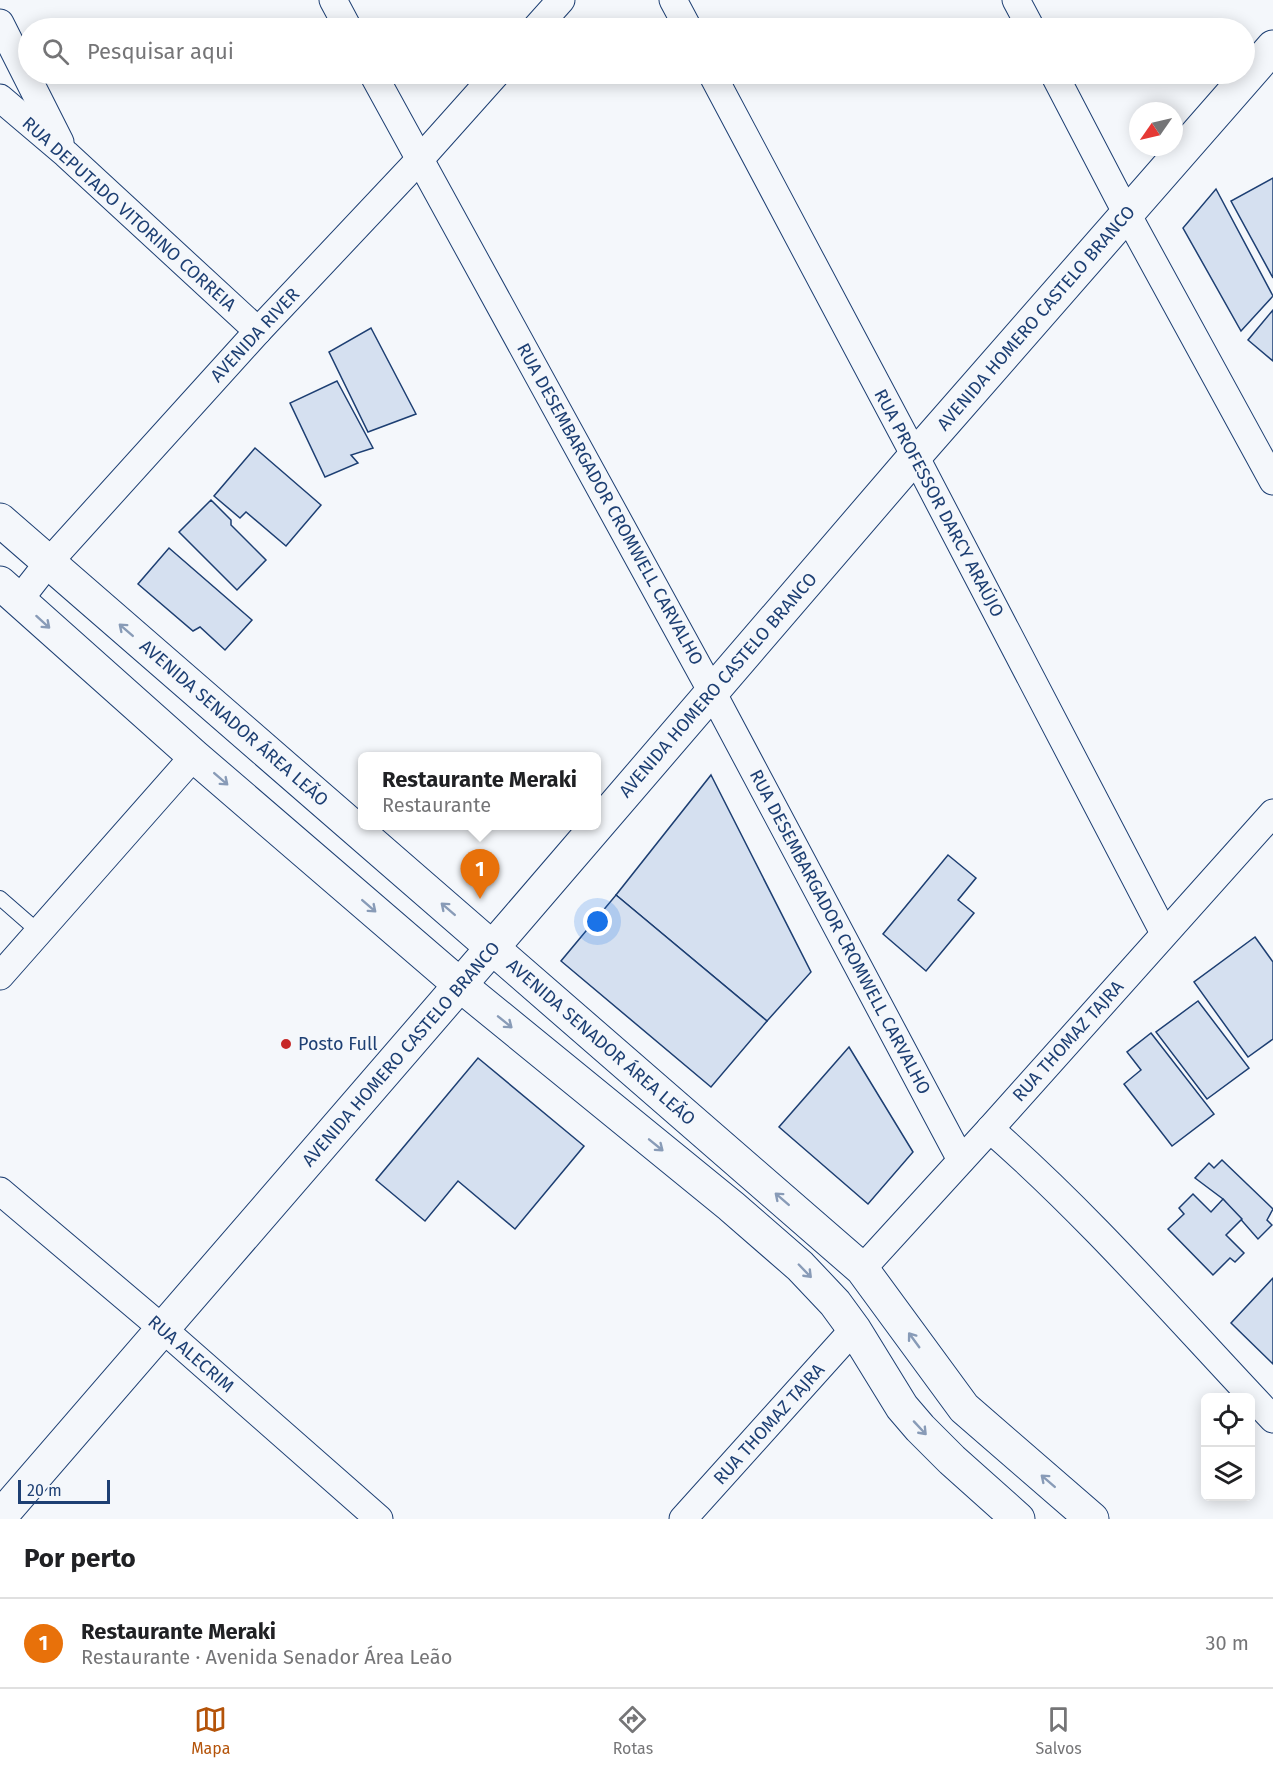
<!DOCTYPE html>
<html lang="pt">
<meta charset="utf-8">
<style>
body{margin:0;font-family:"Fira Sans",sans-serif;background:#f6f6f6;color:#202124}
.controls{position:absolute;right:18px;bottom:18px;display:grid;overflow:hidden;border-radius:9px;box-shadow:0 3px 15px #0003}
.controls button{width:54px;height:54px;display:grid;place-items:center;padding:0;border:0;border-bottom:2px solid #e0e0e0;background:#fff;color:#202124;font:30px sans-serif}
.compass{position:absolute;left:1129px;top:102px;width:54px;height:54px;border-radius:50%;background:#fff;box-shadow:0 3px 15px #0003;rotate:236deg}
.scale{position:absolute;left:18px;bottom:15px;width:92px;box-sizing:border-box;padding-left:6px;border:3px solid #1d3f73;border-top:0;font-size:16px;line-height:21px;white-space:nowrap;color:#1d3f73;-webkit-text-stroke:4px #f4f7fb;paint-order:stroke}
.you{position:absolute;left:598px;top:922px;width:21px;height:21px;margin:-15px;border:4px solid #fff;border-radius:50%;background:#1a73e8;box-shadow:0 0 0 9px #1a73e833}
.badge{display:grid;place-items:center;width:39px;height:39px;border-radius:50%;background:#b45309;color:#fff;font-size:20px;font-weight:700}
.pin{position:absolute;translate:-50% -50px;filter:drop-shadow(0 2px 3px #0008)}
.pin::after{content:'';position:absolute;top:32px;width:21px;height:18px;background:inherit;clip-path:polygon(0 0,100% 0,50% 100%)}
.popup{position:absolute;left:358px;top:752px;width:243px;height:78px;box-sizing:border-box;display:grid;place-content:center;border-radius:9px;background:#fff;filter:drop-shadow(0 2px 4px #0005);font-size:20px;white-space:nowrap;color:#757577}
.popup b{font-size:22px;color:#202124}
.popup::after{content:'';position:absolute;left:50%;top:100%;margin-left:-12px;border:12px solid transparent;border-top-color:#fff}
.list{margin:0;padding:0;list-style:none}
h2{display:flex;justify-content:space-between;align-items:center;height:78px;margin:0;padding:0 24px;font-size:26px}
h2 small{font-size:20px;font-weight:400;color:#757577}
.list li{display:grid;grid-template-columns:39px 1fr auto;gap:18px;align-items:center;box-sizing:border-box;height:90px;padding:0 24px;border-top:2px solid #e0e0e0}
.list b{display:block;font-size:22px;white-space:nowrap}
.list p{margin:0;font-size:20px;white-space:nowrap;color:#757577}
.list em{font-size:20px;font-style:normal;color:#757577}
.icon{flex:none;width:33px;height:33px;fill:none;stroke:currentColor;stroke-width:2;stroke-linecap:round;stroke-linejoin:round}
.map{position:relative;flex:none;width:1273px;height:1519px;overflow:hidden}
.search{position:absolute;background:#fff;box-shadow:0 3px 15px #0003;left:18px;right:18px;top:18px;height:66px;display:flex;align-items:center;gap:15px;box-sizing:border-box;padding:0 21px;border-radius:33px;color:#757577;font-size:22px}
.sheet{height:168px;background:#fff}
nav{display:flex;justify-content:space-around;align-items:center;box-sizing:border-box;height:84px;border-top:2px solid #e0e0e0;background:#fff;font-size:16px;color:#757577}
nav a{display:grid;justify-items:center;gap:3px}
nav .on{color:#b45309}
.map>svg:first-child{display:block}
.building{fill:#d5e0f0;stroke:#1d3f73;stroke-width:1.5}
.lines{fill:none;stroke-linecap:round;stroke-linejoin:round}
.lane-casing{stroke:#1d3f73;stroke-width:16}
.street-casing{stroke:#1d3f73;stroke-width:29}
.secondary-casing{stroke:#1d3f73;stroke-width:35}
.lane{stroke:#f4f7fb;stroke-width:14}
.street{stroke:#f4f7fb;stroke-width:27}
.secondary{stroke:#f4f7fb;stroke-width:33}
.oneway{stroke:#889bb7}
.poi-dot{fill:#c62828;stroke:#f4f7fb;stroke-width:2}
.labels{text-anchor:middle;stroke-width:4.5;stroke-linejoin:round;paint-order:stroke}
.street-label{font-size:18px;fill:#1d3f73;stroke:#f4f7fb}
.poi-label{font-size:18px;fill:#1d3f73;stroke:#f4f7fb;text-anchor:start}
</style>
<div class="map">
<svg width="1273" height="1519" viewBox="0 0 1273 1519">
<rect width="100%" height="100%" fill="#f4f7fb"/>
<g class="building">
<polygon points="1273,178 1273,278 1231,201"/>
<polygon points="1216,189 1273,296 1241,331 1183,228"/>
<polygon points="1273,310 1273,361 1248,340"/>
<polygon points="371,328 416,414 368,432 329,352"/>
<polygon points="337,381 373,448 351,455 358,463 325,477 290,403"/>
<polygon points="255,448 321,505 286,546 246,512 240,518 214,496"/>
<polygon points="211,500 231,520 231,525 266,560 237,590 179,532"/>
<polygon points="169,548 252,620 225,650 200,627 193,631 138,584"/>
<polygon points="711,775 811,972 767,1021 616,895"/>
<polygon points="948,855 976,878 958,900 974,913 926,971 883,934"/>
<polygon points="616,895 767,1021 711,1087 561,961"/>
<polygon points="1255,937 1273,962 1273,1039 1248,1057 1194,982"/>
<polygon points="1198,1001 1249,1068 1207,1099 1156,1032"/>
<polygon points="1151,1033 1214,1114 1172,1146 1124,1084 1141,1070 1127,1052"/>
<polygon points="849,1047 913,1152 868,1204 779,1127"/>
<polygon points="478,1058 584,1146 515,1229 458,1181 425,1221 376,1180"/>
<polygon points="1222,1160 1273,1209 1267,1220 1272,1225 1258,1239 1223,1199 1195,1178 1209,1163 1214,1168"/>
<polygon points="1193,1194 1211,1212 1223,1199 1242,1219 1226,1235 1244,1253 1235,1262 1230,1258 1213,1275 1168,1229 1184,1214 1179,1208"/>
<polygon points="1273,1278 1273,1364 1231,1323"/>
</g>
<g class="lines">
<g class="lane-casing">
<polyline id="lane" points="0,898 39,932"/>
</g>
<g class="street-casing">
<g id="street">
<polyline points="333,0 348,28"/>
<polyline points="673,0 688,28"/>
<polyline points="1016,0 1031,28"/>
<polyline points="0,23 60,142"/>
<polyline points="536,28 561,0"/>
<polyline points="373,74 712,692 961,1160"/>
<polyline points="712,74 915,456 1164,933"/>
<polyline points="1054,74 1127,214 1273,481"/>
<polyline points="0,98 66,154 258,331"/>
<polyline points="19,600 48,563 258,331 421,158 496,74"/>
<polyline points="0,976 194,756"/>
<path d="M990,1129C1092,1218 1180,1321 1273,1419"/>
<polyline points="0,1191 163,1329 379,1519"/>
<polyline points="862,1269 990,1129 1273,813"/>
<polyline points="683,1519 854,1329"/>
</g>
</g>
<g class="secondary-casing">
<g id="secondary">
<polyline points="0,520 862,1269 964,1408 1092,1519"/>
<polyline points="0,583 194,756 460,985 731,1206 800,1266 835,1303 854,1329 902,1407 920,1428 952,1460 1018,1519"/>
<polyline points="0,1517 517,919 915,456 1273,47"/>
</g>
</g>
<use href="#lane" class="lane"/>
<use href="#street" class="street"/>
<use href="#secondary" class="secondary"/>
</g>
<defs><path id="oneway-shaft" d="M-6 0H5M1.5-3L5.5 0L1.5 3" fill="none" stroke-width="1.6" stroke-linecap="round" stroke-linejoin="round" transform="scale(1.5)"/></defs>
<g class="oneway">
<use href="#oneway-shaft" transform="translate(43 622) rotate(42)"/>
<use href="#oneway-shaft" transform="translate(126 630) rotate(-139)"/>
<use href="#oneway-shaft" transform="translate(221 779) rotate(41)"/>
<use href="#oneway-shaft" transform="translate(369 906) rotate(41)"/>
<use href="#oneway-shaft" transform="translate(448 909) rotate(-139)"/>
<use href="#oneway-shaft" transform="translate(505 1022) rotate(39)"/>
<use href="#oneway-shaft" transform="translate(656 1145) rotate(39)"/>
<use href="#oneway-shaft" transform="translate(782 1199) rotate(-139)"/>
<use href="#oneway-shaft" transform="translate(805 1271) rotate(46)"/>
<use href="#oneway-shaft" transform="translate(914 1340) rotate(-126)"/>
<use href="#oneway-shaft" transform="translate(920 1428) rotate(47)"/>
<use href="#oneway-shaft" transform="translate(1048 1481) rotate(-139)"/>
</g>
<circle class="poi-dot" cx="286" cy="1044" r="6"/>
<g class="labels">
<g class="street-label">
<text transform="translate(129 214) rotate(42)" y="6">RUA DEPUTADO VITORINO CORREIA</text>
<text transform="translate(1036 318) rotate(-49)" y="6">AVENIDA HOMERO CASTELO BRANCO</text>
<text transform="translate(255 335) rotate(-47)" y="6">AVENIDA RIVER</text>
<text transform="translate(939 503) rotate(62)" y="6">RUA PROFESSOR DARCY ARAÚJO</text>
<text transform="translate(610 504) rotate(61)" y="6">RUA DESEMBARGADOR CROMWELL CARVALHO</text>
<text transform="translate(718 685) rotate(-49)" y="6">AVENIDA HOMERO CASTELO BRANCO</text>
<text transform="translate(234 723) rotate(41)" y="6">AVENIDA SENADOR ÁREA LEÃO</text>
<text transform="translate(840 932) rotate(62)" y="6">RUA DESEMBARGADOR CROMWELL CARVALHO</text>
<text transform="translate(1068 1041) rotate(-48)" y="6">RUA THOMAZ TAJRA</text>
<text transform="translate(601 1042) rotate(41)" y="6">AVENIDA SENADOR ÁREA LEÃO</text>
<text transform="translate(401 1054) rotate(-49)" y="6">AVENIDA HOMERO CASTELO BRANCO</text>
<text transform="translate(191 1354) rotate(41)" y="6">RUA ALECRIM</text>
<text transform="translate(769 1424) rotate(-48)" y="6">RUA THOMAZ TAJRA</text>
</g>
<g class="poi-label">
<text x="298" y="1050">Posto Full</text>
</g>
</g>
</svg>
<div class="controls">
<button><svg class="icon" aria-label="locate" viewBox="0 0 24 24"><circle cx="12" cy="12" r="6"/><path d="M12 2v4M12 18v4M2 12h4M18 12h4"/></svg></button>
<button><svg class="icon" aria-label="layers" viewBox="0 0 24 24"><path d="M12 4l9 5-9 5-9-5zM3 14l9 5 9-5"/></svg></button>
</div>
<svg class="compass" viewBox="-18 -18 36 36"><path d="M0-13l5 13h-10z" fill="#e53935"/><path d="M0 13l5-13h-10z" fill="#757577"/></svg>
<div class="scale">20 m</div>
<div class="you"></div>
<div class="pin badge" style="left:480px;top:899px;background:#e8710a">1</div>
<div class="popup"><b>Restaurante Meraki</b>Restaurante</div>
<div class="search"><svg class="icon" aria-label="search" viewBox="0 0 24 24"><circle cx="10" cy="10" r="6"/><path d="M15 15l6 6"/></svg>Pesquisar aqui</div>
</div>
<section class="sheet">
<h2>Por perto<small></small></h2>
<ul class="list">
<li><span class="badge" style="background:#e8710a">1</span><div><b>Restaurante Meraki</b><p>Restaurante · Avenida Senador Área Leão</p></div><em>30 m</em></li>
</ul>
</section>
<nav>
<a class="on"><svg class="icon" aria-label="map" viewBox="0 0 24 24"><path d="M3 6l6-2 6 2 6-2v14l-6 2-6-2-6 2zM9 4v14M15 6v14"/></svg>Mapa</a>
<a><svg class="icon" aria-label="directions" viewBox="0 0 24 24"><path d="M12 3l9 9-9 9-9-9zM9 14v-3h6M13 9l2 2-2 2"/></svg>Rotas</a>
<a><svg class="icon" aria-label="saved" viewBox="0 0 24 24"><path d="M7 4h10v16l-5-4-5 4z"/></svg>Salvos</a>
</nav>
